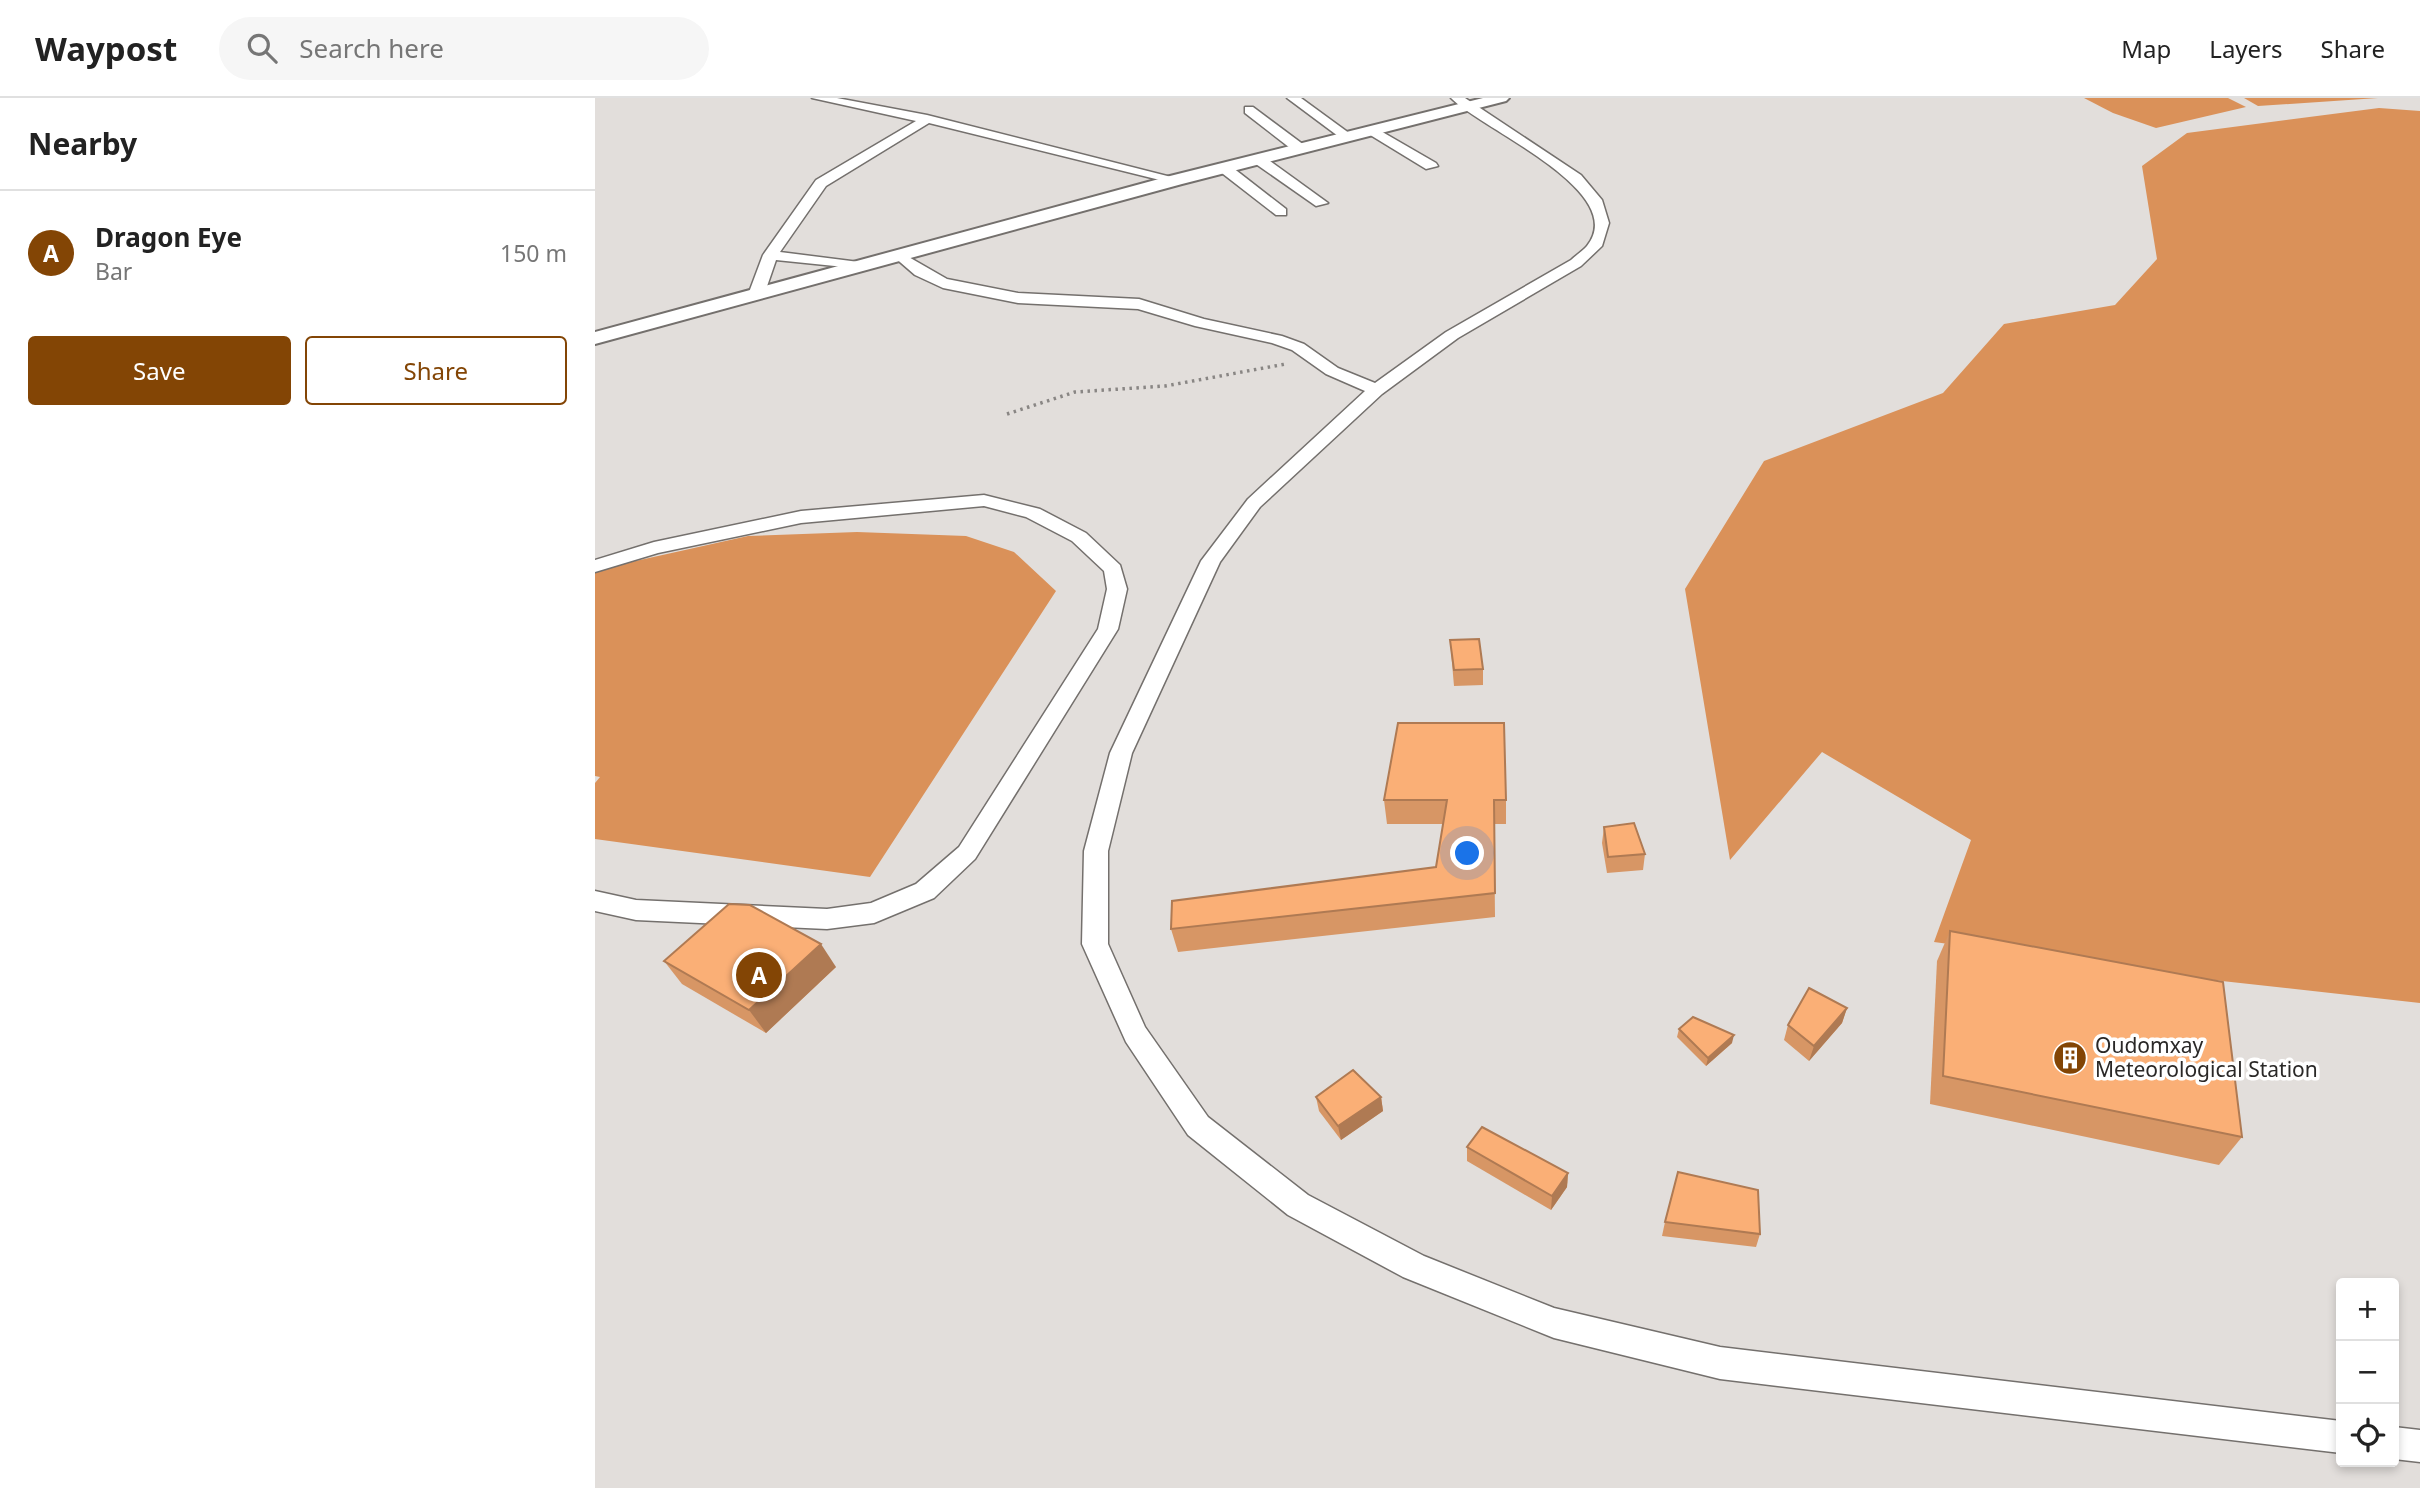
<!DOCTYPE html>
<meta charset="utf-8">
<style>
body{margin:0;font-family:"Noto Sans",sans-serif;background:#f6f6f6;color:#222}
.controls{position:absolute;right:21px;bottom:21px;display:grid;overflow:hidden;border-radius:7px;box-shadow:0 4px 10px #0003}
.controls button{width:63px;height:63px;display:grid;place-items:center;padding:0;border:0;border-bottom:2px solid #e0e0e0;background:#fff;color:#222;font:35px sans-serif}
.you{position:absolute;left:873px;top:756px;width:24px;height:24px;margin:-18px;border:5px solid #fff;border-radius:50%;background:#1a73e8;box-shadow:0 0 0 10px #1a73e833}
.badge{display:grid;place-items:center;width:46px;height:46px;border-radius:50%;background:#834505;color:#fff;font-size:23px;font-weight:700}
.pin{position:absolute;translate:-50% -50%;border:4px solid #fff;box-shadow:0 2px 7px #0006}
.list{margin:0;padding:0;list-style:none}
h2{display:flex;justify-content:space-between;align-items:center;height:91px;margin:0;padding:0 28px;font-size:30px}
h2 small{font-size:23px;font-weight:400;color:#767676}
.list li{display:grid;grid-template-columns:46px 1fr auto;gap:21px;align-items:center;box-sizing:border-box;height:126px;padding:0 28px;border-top:2px solid #e0e0e0}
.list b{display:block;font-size:26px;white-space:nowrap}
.list p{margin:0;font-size:23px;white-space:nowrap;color:#767676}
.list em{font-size:23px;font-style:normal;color:#767676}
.actions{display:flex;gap:14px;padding:21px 28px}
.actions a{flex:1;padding:16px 0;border:2px solid #834505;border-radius:7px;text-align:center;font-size:24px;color:#834505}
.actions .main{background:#834505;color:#fff}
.icon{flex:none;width:38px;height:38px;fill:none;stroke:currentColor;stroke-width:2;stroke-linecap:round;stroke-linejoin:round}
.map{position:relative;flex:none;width:1825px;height:1390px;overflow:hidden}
header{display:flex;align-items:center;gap:42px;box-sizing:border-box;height:98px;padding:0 35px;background:#fff;border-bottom:2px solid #e0e0e0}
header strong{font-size:33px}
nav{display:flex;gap:38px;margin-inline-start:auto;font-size:24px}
.search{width:490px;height:63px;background:#f6f6f6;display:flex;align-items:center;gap:18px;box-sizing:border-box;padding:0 24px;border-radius:38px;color:#767676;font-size:26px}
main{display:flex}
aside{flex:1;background:#fff}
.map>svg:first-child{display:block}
.forest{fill:#da9159}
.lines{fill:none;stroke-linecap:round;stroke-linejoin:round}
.minor-casing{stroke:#74706d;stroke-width:3}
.tertiary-casing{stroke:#74706d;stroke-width:4}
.path{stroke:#898684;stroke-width:3.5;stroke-dasharray:2.5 4.5;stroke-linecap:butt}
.minor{fill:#fff;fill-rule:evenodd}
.tertiary{fill:#fff;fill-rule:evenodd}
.wall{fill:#d79665}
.shaded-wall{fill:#af7a53}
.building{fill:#faaf76;stroke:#af7a53;stroke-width:2}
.labels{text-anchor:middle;stroke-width:7;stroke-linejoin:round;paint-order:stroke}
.poi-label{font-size:21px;fill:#2a2827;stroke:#fff;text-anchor:start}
</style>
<header>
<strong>Waypost</strong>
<div class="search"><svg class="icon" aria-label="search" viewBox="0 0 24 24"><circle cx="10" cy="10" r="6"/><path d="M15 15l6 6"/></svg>Search here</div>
<nav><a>Map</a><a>Layers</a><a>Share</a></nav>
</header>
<main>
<aside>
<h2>Nearby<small></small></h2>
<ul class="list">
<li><span class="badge">A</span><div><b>Dragon Eye</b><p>Bar</p></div><em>150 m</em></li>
</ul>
<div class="actions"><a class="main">Save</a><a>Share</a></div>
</aside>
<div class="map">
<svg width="1825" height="1390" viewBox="0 0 1825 1390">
<rect width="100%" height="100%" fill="#e2dedb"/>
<g class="forest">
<polygon points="1489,0 1633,0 1651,9 1561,30 1518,15"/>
<polygon points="1649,0 1783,0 1663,8"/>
<polygon points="1784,10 1825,13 1825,905 1627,883 1339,844 1376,742 1227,654 1135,762 1090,491 1169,363 1348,295 1409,226 1520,207 1562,161 1547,68 1592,35"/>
<polygon points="262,434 371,438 419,454 461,493 275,779 0,741 0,685 5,679 0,678 0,472 153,438"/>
</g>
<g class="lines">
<g class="minor-casing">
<g id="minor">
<polygon points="217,0 242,0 332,17 588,82 581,86 334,25 231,88 185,154 264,164 271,168 269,171 181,162 169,197 166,200 156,200 153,197 168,157 221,82 321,23"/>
<polygon points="692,0 706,0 758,38 747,41"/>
<path d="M856,0H870L986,77L1007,102L1014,125L1007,148L986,168L863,240L787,296L665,409L625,464L537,655L513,753V846L550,929L613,1019L713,1097L829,1158L959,1210L1125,1249L1746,1323V1355L1125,1281L959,1240L808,1179L693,1117L593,1037L531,944L487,846L489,753L515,655L606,463L653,401L770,293L731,276L697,252L677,245L600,228L543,211L423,205L348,190L320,177L298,158L305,154L352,181L423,195L544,201L609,221L687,238L709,246L743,270L780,285L851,234L976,162C981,157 988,153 992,148C1036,93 884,30 856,0Z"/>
<polygon points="650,9 658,9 709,47 709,53 699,53 650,15"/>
<polygon points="777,28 841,65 843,68 831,71 772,35 771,32"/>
<polygon points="658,58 668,58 733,105 721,108 658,64"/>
<polygon points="623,66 633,66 691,111 691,117 681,117 623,72"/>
<polygon points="389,397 445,411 491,435 525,467 532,491 523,531 380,761 339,800 279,825 232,831 41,822 0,813 0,793 41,802 232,811 276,805 321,786 364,749 503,531 512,491 509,473 477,443 431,419 389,408 206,425 63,455 0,474 0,462 59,444 206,413"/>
<polygon points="1799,1329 1825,1332 1825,1364 1799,1361"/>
</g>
</g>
<g class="tertiary-casing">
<polygon id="tertiary" points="888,0 914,0 911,3 587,86 0,246 0,234 575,78"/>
</g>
<polyline class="path" points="412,316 480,294 570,288 691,266"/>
<use href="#minor" class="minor"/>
<use href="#tertiary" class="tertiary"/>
</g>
<g class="wall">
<polygon points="855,542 888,571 888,587 859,588"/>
<polygon points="789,702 911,702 911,726 899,726 900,819 583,854 576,831 841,769 848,726 792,726"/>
<polygon points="1009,729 1050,756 1048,772 1012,775 1007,745"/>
<polygon points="1355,833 1647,1039 1624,1067 1335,1006 1342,863"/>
<polygon points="69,863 241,869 171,935 87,886"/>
<polygon points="1252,910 1247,925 1214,963 1189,942 1193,927"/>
<polygon points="1084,931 1137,945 1111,968 1082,939"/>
<polygon points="721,999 786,999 788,1013 746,1042 724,1013"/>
<polygon points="872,1049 973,1075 972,1089 956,1112 872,1063"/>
<polygon points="1070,1124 1165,1136 1161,1149 1067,1138"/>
</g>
<g class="shaded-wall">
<polygon points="226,846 241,869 171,935 154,912"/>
<polygon points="1252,910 1247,925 1214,963 1219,948"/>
<polygon points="1139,937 1137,945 1111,968 1113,960"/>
<polygon points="786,999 788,1013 746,1042 743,1028"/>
<polygon points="973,1075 972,1089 956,1112 957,1098"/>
</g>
<g class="building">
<polygon points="884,541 888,571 859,572 855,542"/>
<polygon points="803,625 909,625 911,702 899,702 900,795 576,831 577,803 841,769 852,702 789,702"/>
<polygon points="1039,725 1050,756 1013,759 1009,729"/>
<polygon points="134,806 155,807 226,846 154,912 69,863"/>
<polygon points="1355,833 1628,884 1647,1039 1348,978"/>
<polygon points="1214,890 1252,910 1219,948 1193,927"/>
<polygon points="1098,919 1139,937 1113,960 1084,931"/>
<polygon points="758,972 786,999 743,1028 721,999"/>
<polygon points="887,1029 973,1075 957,1098 872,1049"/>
<polygon points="1083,1074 1163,1092 1165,1136 1070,1124"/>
</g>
<defs>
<g id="building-disc" transform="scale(1.75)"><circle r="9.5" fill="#834505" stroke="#fff"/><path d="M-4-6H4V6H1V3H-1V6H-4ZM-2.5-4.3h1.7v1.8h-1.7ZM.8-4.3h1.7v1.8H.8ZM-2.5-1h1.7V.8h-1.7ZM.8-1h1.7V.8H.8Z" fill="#fff"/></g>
</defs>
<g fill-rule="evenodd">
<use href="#building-disc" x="1475" y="960"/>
</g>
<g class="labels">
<g class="poi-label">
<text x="1500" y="955">Oudomxay<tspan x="1500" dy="24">Meteorological Station</tspan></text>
</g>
</g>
</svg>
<div class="controls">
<button>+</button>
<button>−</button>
<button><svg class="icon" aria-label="locate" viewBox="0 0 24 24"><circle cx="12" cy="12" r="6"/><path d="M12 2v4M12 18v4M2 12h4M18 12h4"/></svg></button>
</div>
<div class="you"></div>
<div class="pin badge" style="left:164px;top:877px">A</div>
</div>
</main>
